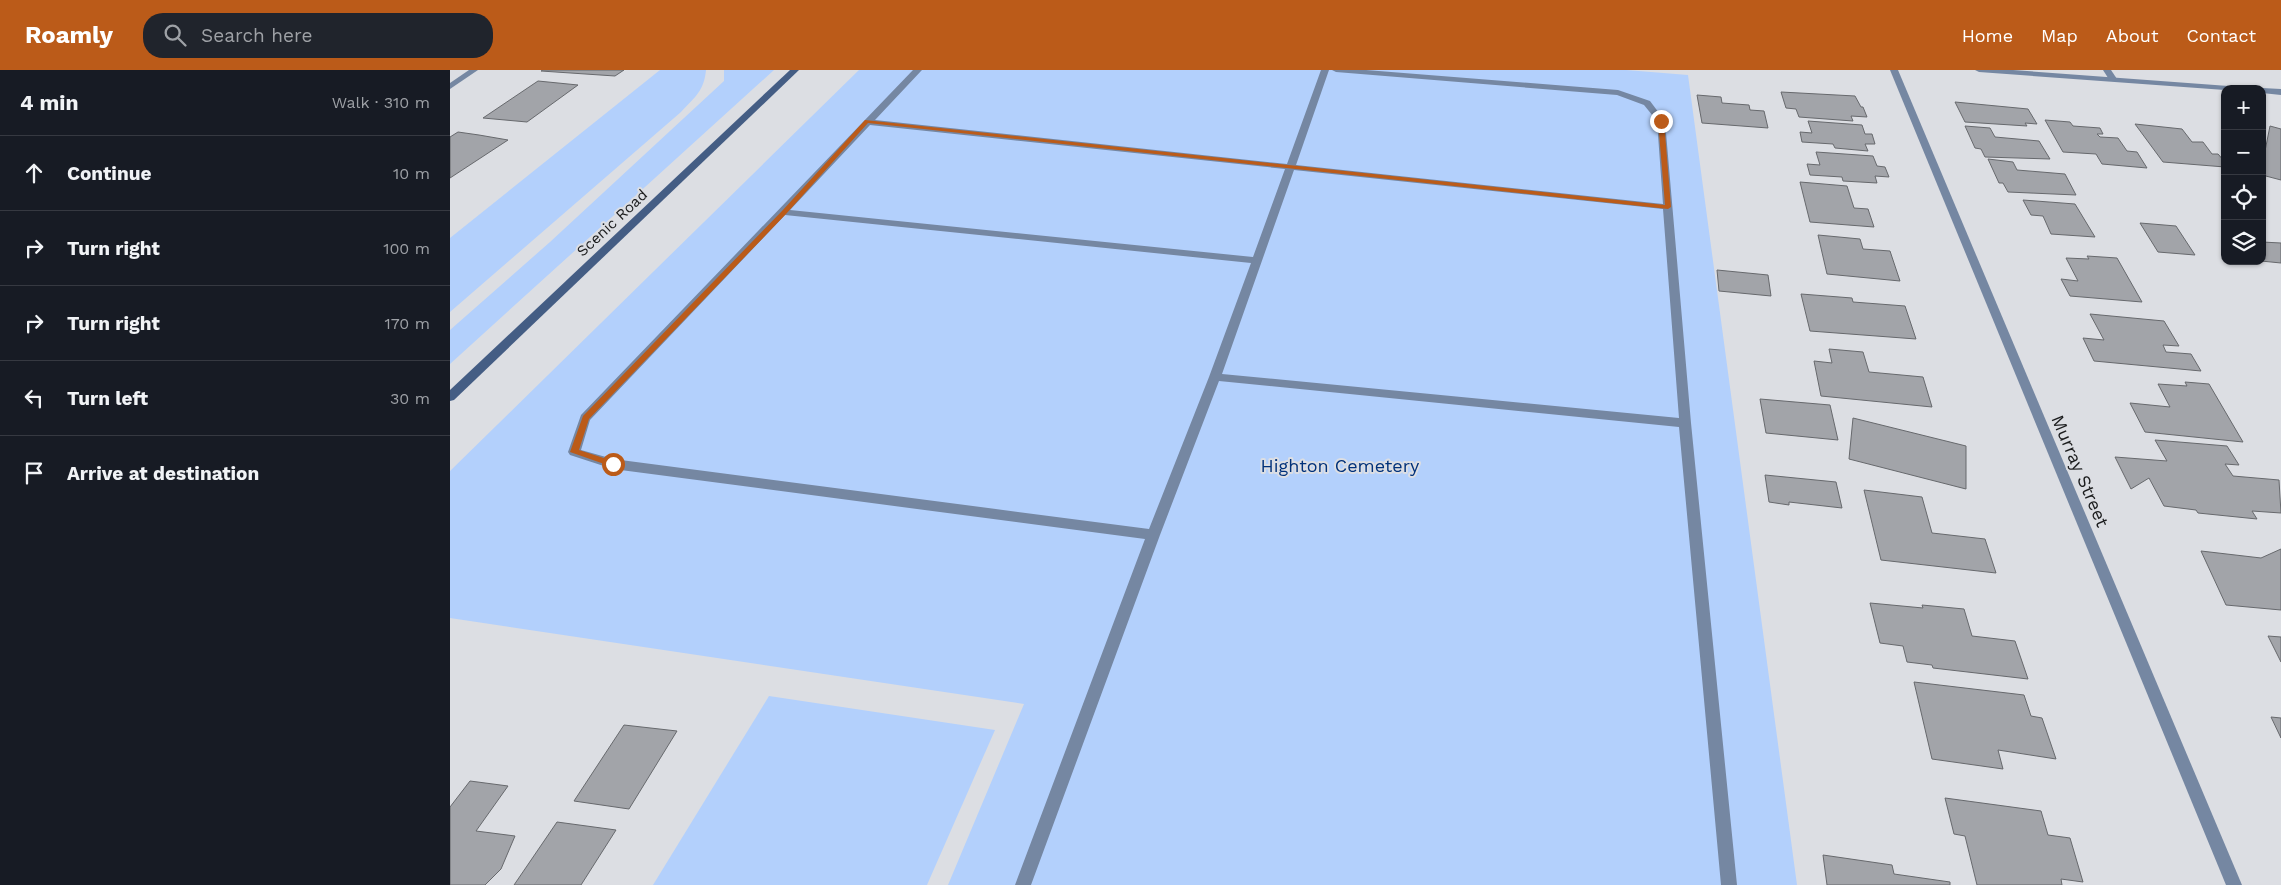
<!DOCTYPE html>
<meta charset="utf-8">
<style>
body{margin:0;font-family:"Work Sans",sans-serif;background:#20242c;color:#f1f3f6}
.controls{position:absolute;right:15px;top:15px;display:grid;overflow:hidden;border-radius:10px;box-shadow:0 1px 4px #0004}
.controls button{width:45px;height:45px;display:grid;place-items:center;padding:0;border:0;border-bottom:1px solid #363941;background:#171b24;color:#f1f3f6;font:25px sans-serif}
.stop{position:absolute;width:15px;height:15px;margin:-11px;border:4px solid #bb5b19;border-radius:50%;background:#fff}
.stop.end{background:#bb5b19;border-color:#fff;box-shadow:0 1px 5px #0008}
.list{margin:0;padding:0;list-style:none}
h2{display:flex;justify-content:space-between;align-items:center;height:65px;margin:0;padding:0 20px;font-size:21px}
h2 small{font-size:16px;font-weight:400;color:#9ea1a6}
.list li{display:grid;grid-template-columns:32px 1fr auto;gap:15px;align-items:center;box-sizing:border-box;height:75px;padding:0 20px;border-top:1px solid #363941}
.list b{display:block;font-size:19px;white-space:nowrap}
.list em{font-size:16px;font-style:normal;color:#9ea1a6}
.icon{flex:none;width:28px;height:28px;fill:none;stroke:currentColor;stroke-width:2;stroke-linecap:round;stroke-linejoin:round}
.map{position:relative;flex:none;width:1831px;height:815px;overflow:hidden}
header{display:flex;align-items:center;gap:30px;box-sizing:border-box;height:70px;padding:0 25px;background:#bb5b19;color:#fff}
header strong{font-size:24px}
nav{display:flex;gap:28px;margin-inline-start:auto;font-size:18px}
.search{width:350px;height:45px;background:#20242c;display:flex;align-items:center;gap:12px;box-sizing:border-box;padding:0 18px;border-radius:20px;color:#9ea1a6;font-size:19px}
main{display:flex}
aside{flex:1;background:#171b24}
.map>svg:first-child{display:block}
.green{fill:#b3d0fc}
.building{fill:#a2a4a9;stroke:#67696d}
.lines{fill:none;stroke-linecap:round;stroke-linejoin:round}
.service{fill:#7587a2;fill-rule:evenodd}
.minor{fill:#7587a2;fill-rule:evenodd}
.tertiary{fill:#7587a2;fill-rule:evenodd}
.secondary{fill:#445d84;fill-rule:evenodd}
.route{fill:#bb5b19}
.labels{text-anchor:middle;stroke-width:4;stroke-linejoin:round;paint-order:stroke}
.far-street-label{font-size:15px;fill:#1a1b1c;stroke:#dcdee3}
.park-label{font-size:18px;fill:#00317a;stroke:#dcdee3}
.street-label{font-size:18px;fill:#1a1b1c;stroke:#dcdee3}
</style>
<header>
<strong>Roamly</strong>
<div class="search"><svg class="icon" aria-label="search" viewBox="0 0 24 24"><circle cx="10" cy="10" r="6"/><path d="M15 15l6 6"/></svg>Search here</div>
<nav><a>Home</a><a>Map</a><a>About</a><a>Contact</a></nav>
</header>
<main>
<aside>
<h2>4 min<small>Walk · 310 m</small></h2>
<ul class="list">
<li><svg class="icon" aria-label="ahead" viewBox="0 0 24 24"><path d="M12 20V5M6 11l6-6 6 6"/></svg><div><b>Continue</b></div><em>10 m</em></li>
<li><svg class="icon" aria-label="right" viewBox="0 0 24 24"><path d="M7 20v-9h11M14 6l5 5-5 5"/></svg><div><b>Turn right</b></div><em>100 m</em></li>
<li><svg class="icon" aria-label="right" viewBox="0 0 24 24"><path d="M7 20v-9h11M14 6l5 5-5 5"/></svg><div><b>Turn right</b></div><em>170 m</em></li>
<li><svg class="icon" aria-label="left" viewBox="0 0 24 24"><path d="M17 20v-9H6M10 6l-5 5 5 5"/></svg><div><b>Turn left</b></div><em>30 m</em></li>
<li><svg class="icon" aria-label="arrive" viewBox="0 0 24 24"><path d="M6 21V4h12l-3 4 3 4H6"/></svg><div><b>Arrive at destination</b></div></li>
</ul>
</aside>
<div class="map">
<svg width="1831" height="815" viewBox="0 0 1831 815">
<rect width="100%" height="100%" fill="#dcdee3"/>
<g class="green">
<path d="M210,0H256C254,21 245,27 231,42L0,242V168Z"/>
<polygon points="274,0 324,0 0,294 0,260 100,172 274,11"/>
<polygon points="409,0 1176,0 1238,5 1347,815 498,815 574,634 0,548 0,401"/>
<polygon points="319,626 545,660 477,815 203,815"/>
</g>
<g class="building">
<polygon points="93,0 174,0 165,6 91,1"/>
<polygon points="88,11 128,15 77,52 33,48"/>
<polygon points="1331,22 1405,26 1411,37 1413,37 1417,47 1401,46 1403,51 1349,47 1346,39 1336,38"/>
<polygon points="1247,25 1271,27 1272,33 1299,35 1300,40 1314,41 1318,58 1252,53"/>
<polygon points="1505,32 1578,39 1587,54 1575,53 1577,56 1515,52"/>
<polygon points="1595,50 1620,52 1623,56 1650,58 1653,64 1647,64 1650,67 1668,68 1677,81 1687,82 1697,98 1652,94 1646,84 1613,82"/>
<polygon points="1358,51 1412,55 1415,64 1422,64 1425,74 1415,74 1418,81 1385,78 1383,74 1352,72 1350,62 1362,63"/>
<polygon points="1685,54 1732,59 1742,72 1753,72 1762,84 1768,84 1775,92 1775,97 1713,92"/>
<polygon points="1515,56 1540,58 1545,67 1589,71 1600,89 1535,87 1531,79 1525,78"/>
<polygon points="1820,56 1831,59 1831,110 1812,105 1812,81 1815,81"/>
<polygon points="8,62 29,65 58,70 0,108 0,67"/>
<polygon points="1366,82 1423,86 1427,96 1435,97 1439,107 1425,106 1427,113 1393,111 1392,107 1360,105 1357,94 1370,95"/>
<polygon points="1538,89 1563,92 1567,100 1615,104 1626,125 1558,122 1553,113 1549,113"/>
<polygon points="1350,112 1397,116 1404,138 1418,139 1424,157 1360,152"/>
<polygon points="1573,130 1625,134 1645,167 1601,164 1593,146 1581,145"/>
<polygon points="1690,153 1726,156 1745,185 1708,182"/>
<polygon points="1368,165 1410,169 1413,179 1440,181 1450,211 1377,204"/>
<polygon points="1812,172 1831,173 1831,193 1811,191"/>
<polygon points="1637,186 1667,188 1692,232 1620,226 1611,209 1628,211 1616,188 1639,189"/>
<polygon points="1267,200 1318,205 1321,226 1269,221"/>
<polygon points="1351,224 1402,228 1403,232 1455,236 1466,269 1360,261"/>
<polygon points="1640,244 1714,251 1729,276 1713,275 1716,282 1741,284 1751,301 1644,291 1633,268 1654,270"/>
<polygon points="1379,279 1413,282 1419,302 1473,307 1482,337 1371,326 1364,291 1382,293"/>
<polygon points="1735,312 1759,314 1793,372 1695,362 1680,333 1720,337 1708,314 1737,316"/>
<polygon points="1310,329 1380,335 1388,370 1316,363"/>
<polygon points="1403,348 1516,376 1516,419 1399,389"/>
<polygon points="1705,370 1777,376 1789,395 1775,394 1783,406 1829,410 1831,443 1802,441 1807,449 1748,443 1746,440 1714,436 1699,408 1681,419 1665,387 1717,391"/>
<polygon points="1315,405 1386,412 1392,438 1339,432 1339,435 1319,432"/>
<polygon points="1414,420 1472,427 1482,463 1535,469 1546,503 1431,490"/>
<polygon points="1831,479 1831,540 1776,535 1751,481 1811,488"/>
<polygon points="1420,533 1473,538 1472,535 1514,539 1522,566 1565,571 1578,609 1483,598 1482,595 1457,592 1453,576 1430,573"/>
<polygon points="1818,566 1831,567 1831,592"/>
<polygon points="1464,612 1574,625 1581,646 1592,648 1606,689 1548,680 1553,699 1482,689"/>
<polygon points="1821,647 1831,648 1831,668"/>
<polygon points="174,655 227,661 179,739 124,731"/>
<polygon points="20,711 58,716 26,761 65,766 51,799 35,815 0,815 0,737"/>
<polygon points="1495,728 1591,741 1598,765 1620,768 1633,812 1611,809 1612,815 1527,815 1515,766 1504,764"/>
<polygon points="107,752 166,760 131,815 64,815"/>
<polygon points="1373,785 1442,795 1444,804 1500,812 1500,815 1377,815"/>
</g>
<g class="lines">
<path class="service" d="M463,0H472L425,50L837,94L871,0H879L846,95L1213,134L1207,51L1194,35L1167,25L886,2L882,0H916L1168,20L1200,31L1215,51L1241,353L1287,815H1271L1229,357L769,311L710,465L581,815H565L695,469L163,399L120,385L118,382L131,345ZM420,55L835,99L803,187L340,140ZM844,100L1213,139L1229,348L772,304ZM335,145L801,193L759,307L699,459L163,389L131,380L140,350Z"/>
<g class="minor">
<polygon points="19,0 28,0 0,19 0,13"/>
<polygon points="1440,0 1448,0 1792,815 1776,815"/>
<polygon points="1653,0 1661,0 1667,9 1666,11 1660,11"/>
</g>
<g class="tertiary">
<polygon points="1525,0 1563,0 1792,17 1796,19 1775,20 1529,2"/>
<polygon points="1812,18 1831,19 1831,25 1812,23 1812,19 1809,19"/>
</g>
<polygon class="secondary" points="340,0 349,0 4,330 0,331 0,320"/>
</g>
<polygon class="route" points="1211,49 1214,51 1221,137 1218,139 418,53 336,144 139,349 129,380 166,392 166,396 160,396 120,382 133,346 332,141 415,50 1215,135 1208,51"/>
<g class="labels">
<g class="far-street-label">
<text transform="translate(162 153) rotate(-43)" y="5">Scenic Road</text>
</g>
<g class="park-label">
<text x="890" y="402">Highton Cemetery</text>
</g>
<g class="street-label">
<text transform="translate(1630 401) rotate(67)" y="6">Murray Street</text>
</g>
</g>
</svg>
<div class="controls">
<button>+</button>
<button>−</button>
<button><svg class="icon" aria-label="locate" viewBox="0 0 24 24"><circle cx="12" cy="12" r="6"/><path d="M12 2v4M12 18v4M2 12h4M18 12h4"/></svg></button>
<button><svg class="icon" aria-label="layers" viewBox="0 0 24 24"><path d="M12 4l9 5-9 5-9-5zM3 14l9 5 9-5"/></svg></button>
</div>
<div class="stop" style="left:163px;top:394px"></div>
<div class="stop end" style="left:1211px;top:51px"></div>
</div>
</main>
